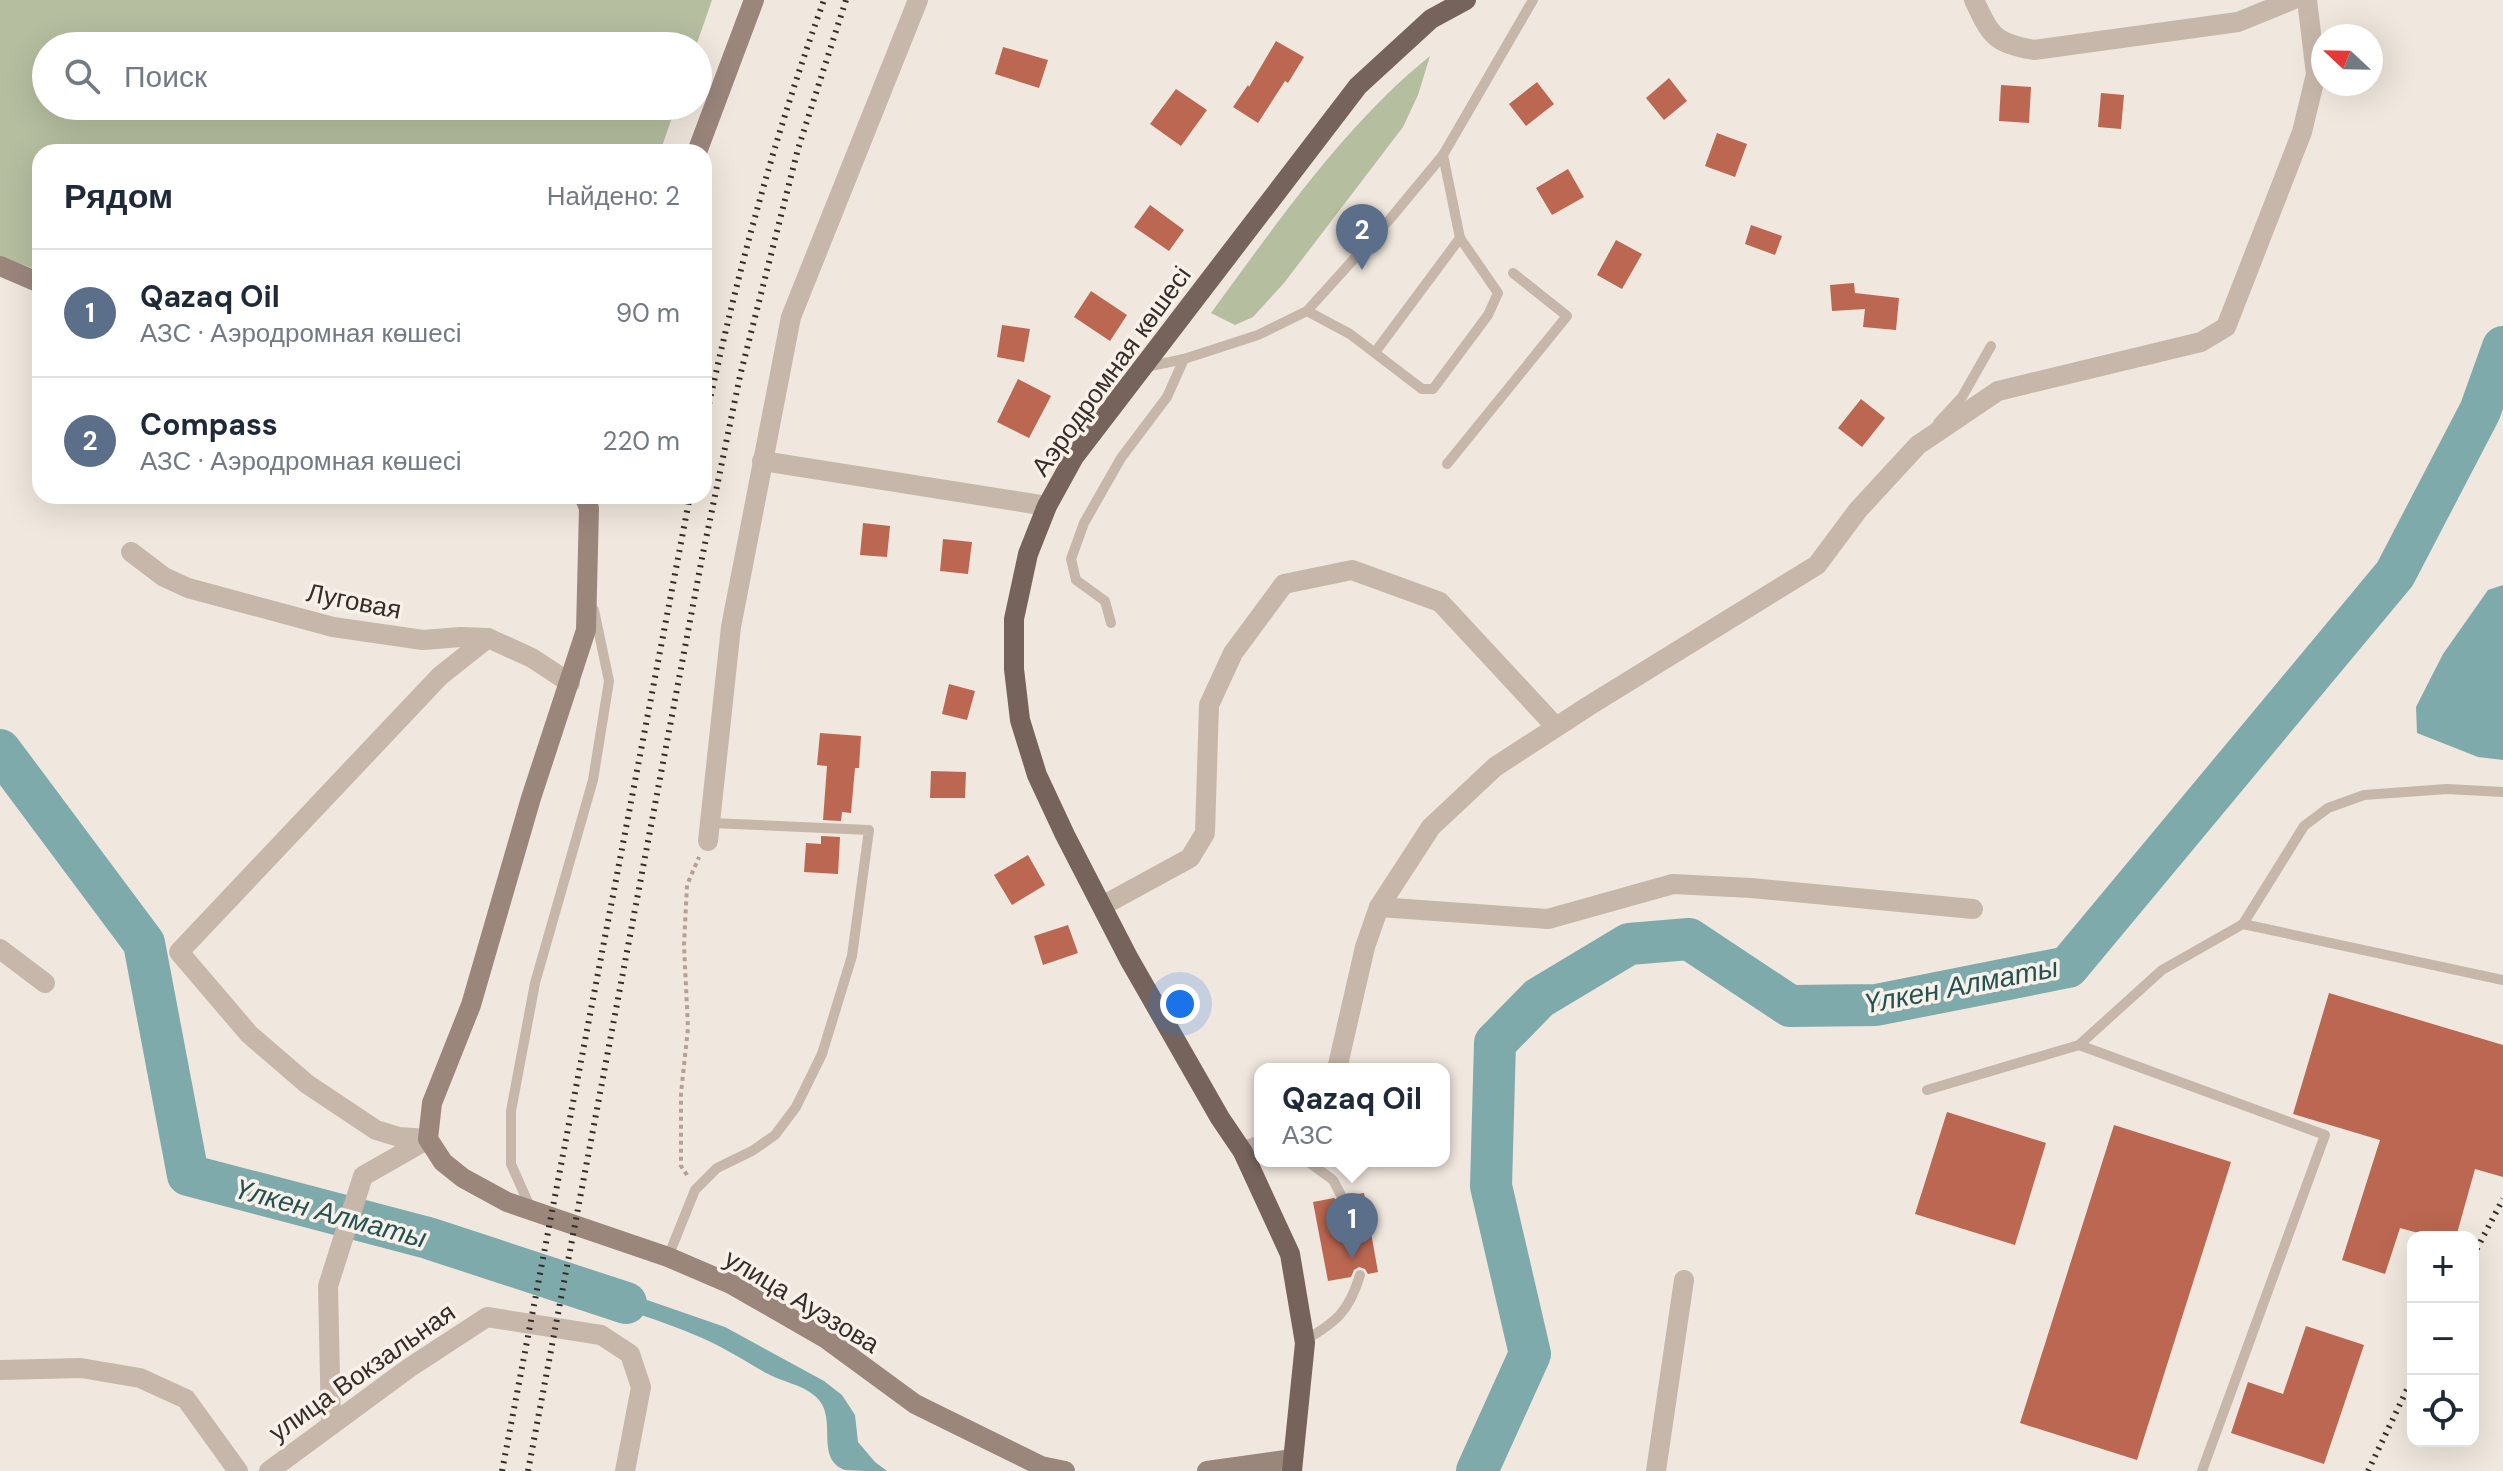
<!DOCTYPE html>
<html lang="ru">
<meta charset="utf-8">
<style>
body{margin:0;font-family:"DM Sans",sans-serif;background:#f6f6f7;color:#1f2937}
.controls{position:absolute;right:24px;bottom:24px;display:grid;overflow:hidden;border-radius:16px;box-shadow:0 8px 32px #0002}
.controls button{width:72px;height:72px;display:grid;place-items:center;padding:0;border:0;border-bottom:2px solid #e0e1e3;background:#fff;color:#1f2937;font:40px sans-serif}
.compass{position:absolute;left:2311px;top:24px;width:72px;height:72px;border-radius:50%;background:#fff;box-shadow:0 8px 32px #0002;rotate:292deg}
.you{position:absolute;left:1180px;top:1004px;width:28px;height:28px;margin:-20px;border:6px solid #fff;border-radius:50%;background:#1a73e8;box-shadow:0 0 0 12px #1a73e833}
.badge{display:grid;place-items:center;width:52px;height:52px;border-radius:50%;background:#b45309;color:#fff;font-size:26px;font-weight:700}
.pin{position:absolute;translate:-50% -66px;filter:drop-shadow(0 2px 4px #0008)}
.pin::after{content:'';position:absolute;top:42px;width:28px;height:24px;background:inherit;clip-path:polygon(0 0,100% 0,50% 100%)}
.popup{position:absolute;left:1254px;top:1063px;width:196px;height:104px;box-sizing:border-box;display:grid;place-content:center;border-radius:16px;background:#fff;filter:drop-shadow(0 2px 6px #0005);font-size:26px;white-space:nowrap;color:#747a83}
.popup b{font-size:30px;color:#1f2937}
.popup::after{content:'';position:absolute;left:50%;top:100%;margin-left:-16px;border:16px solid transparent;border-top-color:#fff}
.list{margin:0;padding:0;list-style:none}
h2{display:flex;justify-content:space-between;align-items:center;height:104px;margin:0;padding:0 32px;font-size:34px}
h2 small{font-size:26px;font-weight:400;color:#747a83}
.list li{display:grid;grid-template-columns:52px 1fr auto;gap:24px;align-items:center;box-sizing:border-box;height:128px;padding:0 32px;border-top:2px solid #e0e1e3}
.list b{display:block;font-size:30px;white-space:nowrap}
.list p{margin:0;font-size:26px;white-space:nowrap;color:#747a83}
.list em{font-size:26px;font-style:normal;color:#747a83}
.icon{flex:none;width:44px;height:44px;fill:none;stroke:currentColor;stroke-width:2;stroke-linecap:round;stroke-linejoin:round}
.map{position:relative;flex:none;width:2503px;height:1471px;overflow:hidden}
.search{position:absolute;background:#fff;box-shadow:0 8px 32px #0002;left:32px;top:32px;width:680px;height:88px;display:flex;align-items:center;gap:20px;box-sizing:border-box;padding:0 28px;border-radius:44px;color:#747a83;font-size:30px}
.panel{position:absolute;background:#fff;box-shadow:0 8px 32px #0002;left:32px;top:144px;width:680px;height:360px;border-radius:24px}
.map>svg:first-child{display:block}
.green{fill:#b5be9f}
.water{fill:#7faaab}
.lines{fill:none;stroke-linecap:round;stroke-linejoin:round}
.river{stroke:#7faaab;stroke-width:42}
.building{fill:#bb6751}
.path{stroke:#b3a195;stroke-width:4;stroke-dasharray:4 4;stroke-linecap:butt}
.lane{stroke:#c7b7ab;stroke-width:10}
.street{stroke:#c7b7ab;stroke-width:20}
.secondary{stroke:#9b867c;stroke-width:20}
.primary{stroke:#76645c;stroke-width:20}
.rail{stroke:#362d29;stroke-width:6;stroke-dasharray:2 6;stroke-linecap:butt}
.labels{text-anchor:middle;stroke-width:7;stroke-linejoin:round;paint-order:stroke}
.street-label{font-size:26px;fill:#362d29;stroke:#f8f1ea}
.water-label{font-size:28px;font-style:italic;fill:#235253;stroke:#f8f1ea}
</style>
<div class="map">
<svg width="2503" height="1471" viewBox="0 0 2503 1471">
<rect width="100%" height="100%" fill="#f0e7de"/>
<g class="green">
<polygon points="0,0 712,0 696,46 46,46 46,106 676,106 660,152 40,152 40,271 0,256"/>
<path d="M1430,56L1418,95L1403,127L1284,283L1253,317L1235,325L1211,313C1275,226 1345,124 1430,56Z"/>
</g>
<g class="water">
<polygon points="2503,585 2503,760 2478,757 2417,733 2416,707 2443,654 2488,590"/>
<path d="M575,1275L725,1327L824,1381L842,1395L855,1415L858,1442L875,1462L887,1471C875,1471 856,1471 845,1470C813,1458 840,1417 815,1396C801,1384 782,1382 766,1373C745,1361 725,1348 702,1338C660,1319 613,1307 570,1291Z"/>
</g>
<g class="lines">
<g class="river">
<polyline points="0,750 144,943 188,1175 428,1238 626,1303"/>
<polyline points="1477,1471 1530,1354 1491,1186 1495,1043 1539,998 1629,944 1689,939 1790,1006 1876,1005 2068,967 2395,574 2480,411 2503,347"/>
</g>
</g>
<g class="building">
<polygon points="1276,41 1304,57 1288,83 1285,81 1258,123 1233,107 1248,85 1249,87"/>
<polygon points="1003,47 1048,60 1039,88 995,74"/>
<polygon points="1669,78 1687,101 1664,120 1646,98"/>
<polygon points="1537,82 1554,104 1526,126 1509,104"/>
<polygon points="2001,85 2031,87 2029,123 1999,121"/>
<polygon points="1176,89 1207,110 1181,146 1150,124"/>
<polygon points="2101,93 2124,95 2121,129 2098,127"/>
<polygon points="1717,133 1747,144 1735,177 1705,166"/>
<polygon points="1568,169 1584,197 1552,215 1536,188"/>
<polygon points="1150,205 1184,230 1169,251 1134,227"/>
<polygon points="1751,225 1782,236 1775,255 1745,244"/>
<polygon points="1616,240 1642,254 1622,289 1597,275"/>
<polygon points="1854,283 1855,293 1899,298 1896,330 1863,327 1865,309 1832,311 1830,285"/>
<polygon points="1091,291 1127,315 1110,341 1074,317"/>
<polygon points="1002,325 1030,329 1024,362 997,357"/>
<polygon points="1018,379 1051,396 1029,438 997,422"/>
<polygon points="1861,399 1885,418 1862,447 1838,428"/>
<polygon points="863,523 890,526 887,557 860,555"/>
<polygon points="943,539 972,542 968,574 940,571"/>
<polygon points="949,684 975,691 967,720 942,714"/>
<polygon points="820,733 861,736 859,768 855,768 851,813 842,812 841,821 823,820 827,766 817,765"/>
<polygon points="931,771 966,772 965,798 930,798"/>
<polygon points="821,836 840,837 838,874 804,872 806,843 821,844"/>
<polygon points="1028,855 1045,885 1012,905 994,875"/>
<polygon points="1068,925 1078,953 1043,965 1034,936"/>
<polygon points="2329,993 2503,1045 2503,1177 2475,1169 2456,1237 2433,1237 2400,1228 2385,1274 2342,1260 2380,1140 2293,1114"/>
<polygon points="1947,1112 2046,1143 2015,1245 1915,1214"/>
<polygon points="2114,1125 2231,1162 2137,1460 2020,1423"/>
<polygon points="1364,1193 1378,1272 1368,1274 1365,1269 1359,1267 1354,1270 1351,1277 1328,1281 1313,1202 1334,1198 1342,1205 1348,1202 1350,1195"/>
<polygon points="2306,1326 2364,1345 2324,1464 2231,1433 2248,1382 2283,1394"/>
</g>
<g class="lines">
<polyline class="path" points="687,1175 681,1166 681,1093 688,1028 684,945 687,885 699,857"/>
<g class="lane">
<polyline points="1307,311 1350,334 1422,389 1433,389 1488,315 1498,293 1460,238 1443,155"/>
<polyline points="1376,351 1460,238"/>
<polyline points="1146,367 1184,359 1258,335 1307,311 1390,219 1443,155 1533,0"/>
<polyline points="1938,423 1962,397 1991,346"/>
<polyline points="1447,464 1567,316 1513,273"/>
<polyline points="1111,623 1105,601 1076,580 1071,559 1084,523 1121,458 1167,397 1184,359"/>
<polyline points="2243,924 2304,826 2328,808 2364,795 2447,789 2503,792"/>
<polyline points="2079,1045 2325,1135 2202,1471"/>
<polyline points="1927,1090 2079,1045 2162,970 2243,924 2503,980"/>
<polyline points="1307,1161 1333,1180 1342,1197"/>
<polyline points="531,1209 511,1164 511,1111 535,983 593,780 609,681 594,610"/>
<polyline points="668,1257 695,1190 717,1168 752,1151 775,1135 796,1107 822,1054 852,956 869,830 712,823"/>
<path d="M1304,1341C1336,1322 1349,1312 1360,1275"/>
</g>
<g class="street">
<path d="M1974,0C1991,36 1994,43 2034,50L2238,22L2292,0"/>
<polyline points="762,461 1047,506"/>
<polyline points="131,552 164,577 188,588 333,627 423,640 461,637 488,638 532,658 570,683"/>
<polyline points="708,841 731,627 791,317 918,0"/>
<polyline points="1102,906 1190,858 1205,833 1209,705 1233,653 1284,584 1352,570 1440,602 1556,727"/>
<polyline points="1379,907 1548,919 1673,884 1751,888 1973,909"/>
<polyline points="0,949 45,983"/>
<polyline points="1337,1069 1365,947 1379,907 1431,827 1495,767 1587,707 1817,565 1858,510 1918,445 1998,391 2201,342 2226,327 2302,132 2316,74 2307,0"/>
<polyline points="428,1139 399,1137 376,1130 307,1084 249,1034 179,952 440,676 488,638"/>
<polyline points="1243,1152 1260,1145"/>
<polyline points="0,1370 81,1368 140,1378 186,1399 238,1471"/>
<polyline points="331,1425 328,1286 363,1176 428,1139"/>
<polyline points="269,1471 409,1368 487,1317 601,1335 630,1354 641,1387 625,1471"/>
<polyline points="1656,1471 1684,1280"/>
</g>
<g class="secondary">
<polyline points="697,152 754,0"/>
<polyline points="0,266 40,283"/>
<polyline points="584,496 589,508 586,630 531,798 471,1005 432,1103 428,1139 443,1162 463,1178 507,1202 668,1257 731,1284 825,1338 915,1404 1041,1466 1065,1471"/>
<polyline points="1207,1471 1293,1459"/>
</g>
<polyline class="primary" points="1292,1471 1305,1343 1290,1254 1243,1152 1220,1118 1129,959 1065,835 1037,775 1020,720 1014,669 1014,619 1028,554 1047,506 1074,457 1358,86 1431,19 1466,0"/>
<g class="rail">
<path d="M704,427C735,282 773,140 824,0"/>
<polyline points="2473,1256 2503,1199"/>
<polyline points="502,1471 690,496"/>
<polyline points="528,1471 702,558 740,376 798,149 846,0"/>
<polyline points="2368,1471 2413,1377"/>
</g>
</g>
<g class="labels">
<g class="street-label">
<text transform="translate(1111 371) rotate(-54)" y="9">Аэродромная көшесі</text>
<text transform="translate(354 601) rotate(11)" y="9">Луговая</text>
<text transform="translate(802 1301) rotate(31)" y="9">улица Ауэзова</text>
<text transform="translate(362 1372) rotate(-35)" y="9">улица Вокзальная</text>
</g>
<g class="water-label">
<text transform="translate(1961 985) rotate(-11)" y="10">Үлкен Алматы</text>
<text transform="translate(331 1213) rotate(15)" y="10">Үлкен Алматы</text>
</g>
</g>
</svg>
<div class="controls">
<button>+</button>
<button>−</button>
<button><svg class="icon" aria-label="locate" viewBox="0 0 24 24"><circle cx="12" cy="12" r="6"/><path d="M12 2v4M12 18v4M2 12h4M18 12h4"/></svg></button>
</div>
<svg class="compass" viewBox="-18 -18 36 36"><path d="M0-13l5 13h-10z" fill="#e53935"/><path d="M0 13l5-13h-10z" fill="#747a83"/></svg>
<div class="you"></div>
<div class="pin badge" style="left:1352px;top:1259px;background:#5c6f8a">1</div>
<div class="popup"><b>Qazaq Oil</b>АЗС</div>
<div class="pin badge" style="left:1362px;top:270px;background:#5c6f8a">2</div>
<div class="search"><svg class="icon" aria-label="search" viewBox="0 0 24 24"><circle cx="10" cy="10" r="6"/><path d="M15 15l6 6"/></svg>Поиск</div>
<section class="panel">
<h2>Рядом<small>Найдено: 2</small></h2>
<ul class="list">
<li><span class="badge" style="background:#5c6f8a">1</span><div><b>Qazaq Oil</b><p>АЗС · Аэродромная көшесі</p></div><em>90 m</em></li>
<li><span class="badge" style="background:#5c6f8a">2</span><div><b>Compass</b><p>АЗС · Аэродромная көшесі</p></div><em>220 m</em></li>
</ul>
</section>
</div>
